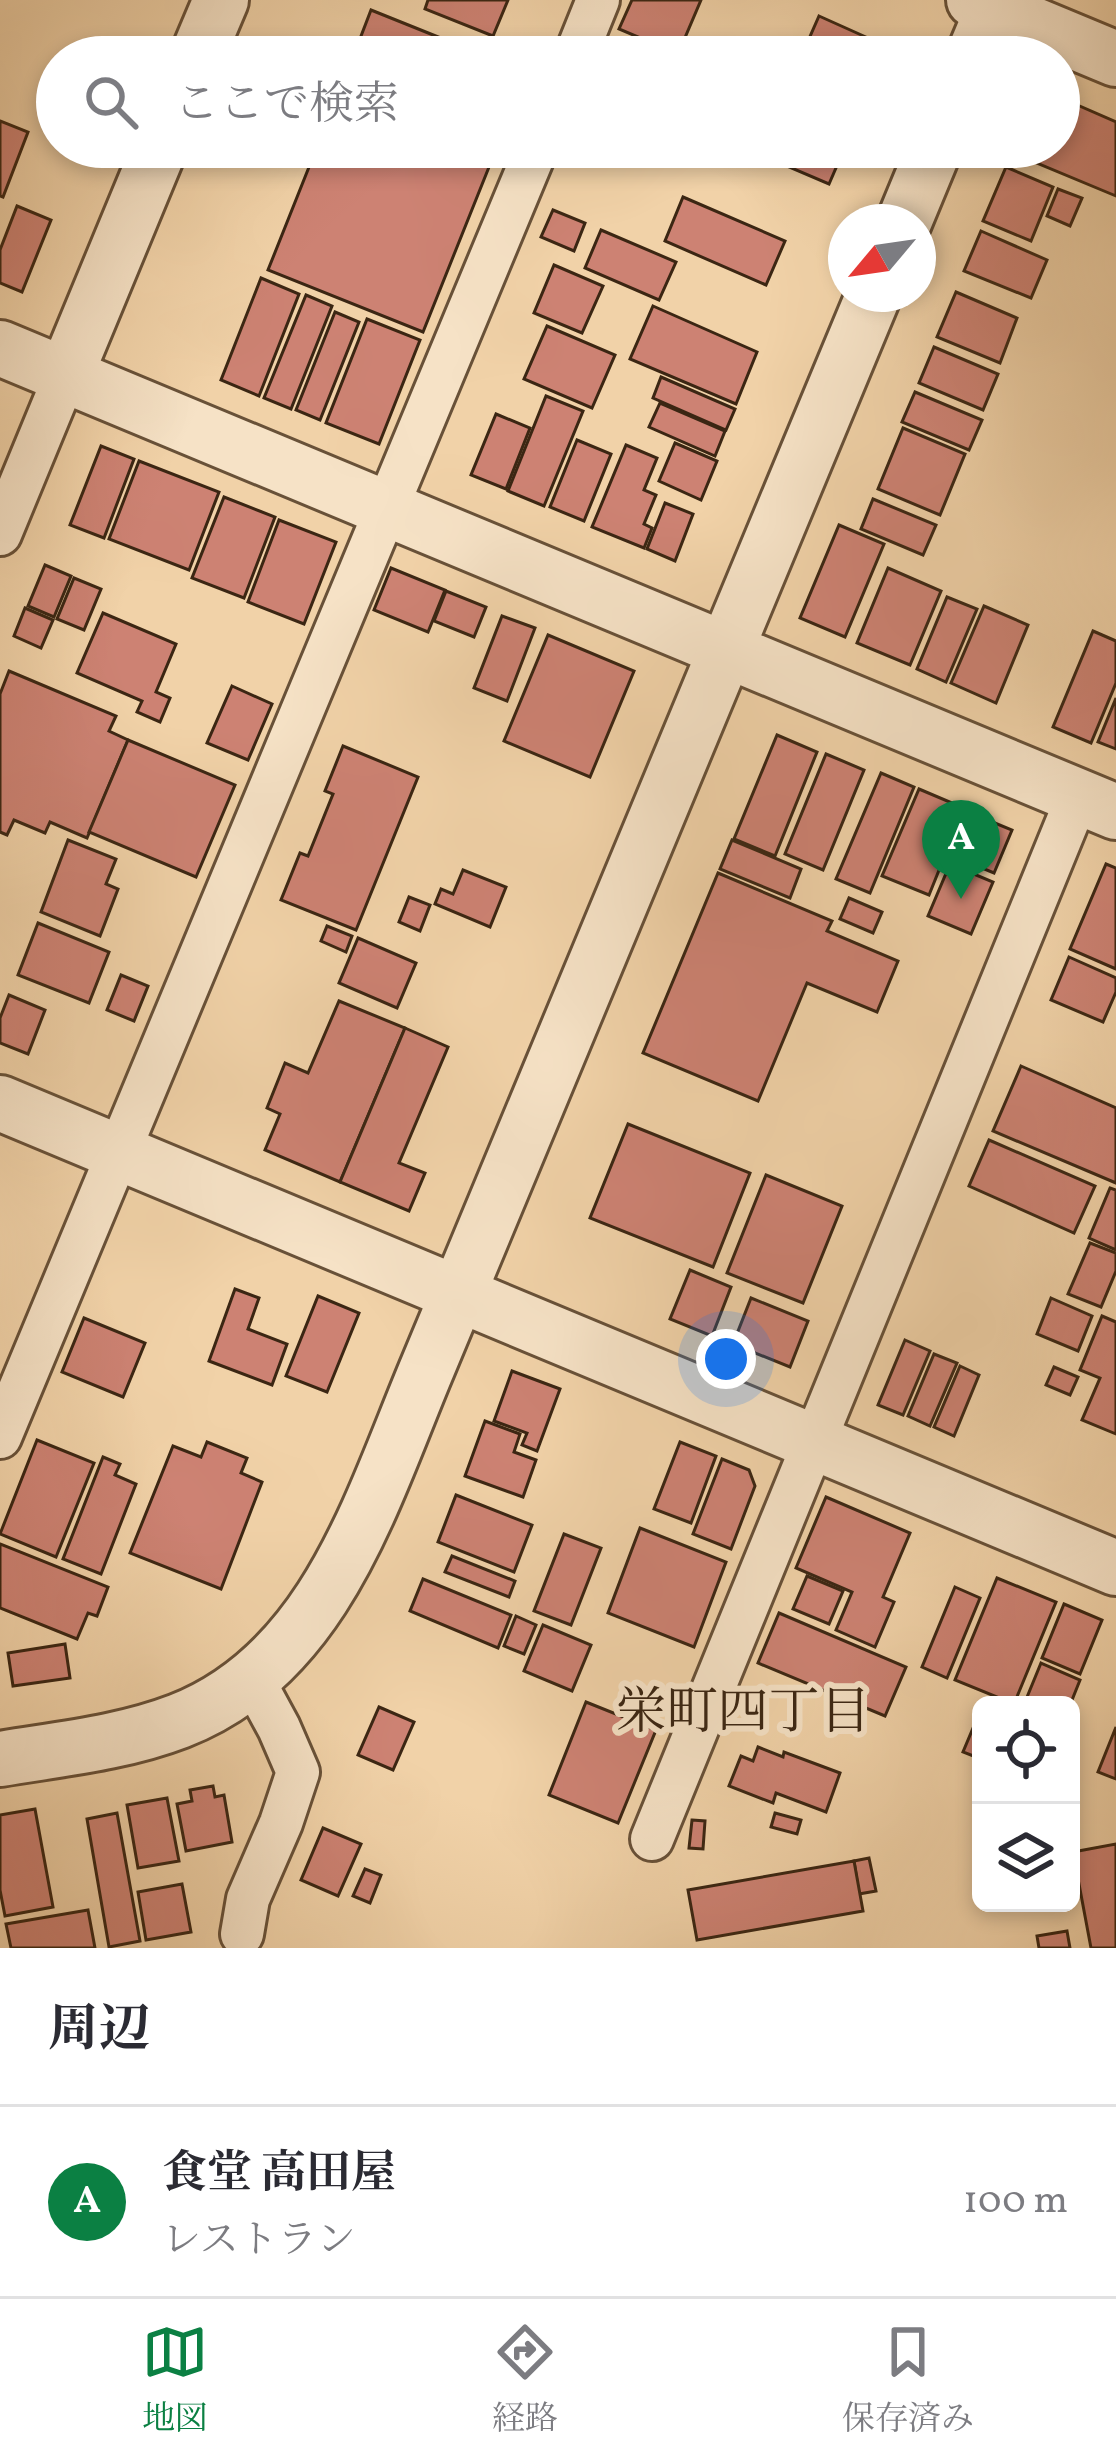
<!DOCTYPE html>
<html lang="ja">
<meta charset="utf-8">
<style>
body{margin:0;font-family:Vollkorn,"Noto Serif JP",serif;background:#f7f7f7;color:#2b2b33}
.controls{position:absolute;right:36px;bottom:36px;display:grid;overflow:hidden;border-radius:18px;box-shadow:0 6px 18px #0003}
.controls button{width:108px;height:108px;display:grid;place-items:center;padding:0;border:0;border-bottom:3px solid #e1e1e2;background:#fff;color:#2b2b33;font:60px sans-serif}
.compass{position:absolute;left:828px;top:204px;width:108px;height:108px;border-radius:50%;background:#fff;box-shadow:0 6px 18px #0003;rotate:241deg}
.you{position:absolute;left:726px;top:1359px;width:42px;height:42px;margin:-30px;border:9px solid #fff;border-radius:50%;background:#1a73e8;box-shadow:0 0 0 18px #1a73e833}
.badge{display:grid;place-items:center;width:78px;height:78px;border-radius:50%;background:#0b8043;color:#fff;font-size:39px;font-weight:700}
.pin{position:absolute;translate:-50% -99px;filter:drop-shadow(0 3px 6px #0008)}
.pin::after{content:'';position:absolute;top:63px;width:42px;height:36px;background:inherit;clip-path:polygon(0 0,100% 0,50% 100%)}
.list{margin:0;padding:0;list-style:none}
h2{display:flex;justify-content:space-between;align-items:center;height:156px;margin:0;padding:0 48px;font-size:51px}
h2 small{font-size:39px;font-weight:400;color:#7c7c81}
.list li{display:grid;grid-template-columns:78px 1fr auto;gap:36px;align-items:center;box-sizing:border-box;height:192px;padding:0 48px;border-top:3px solid #e1e1e2}
.list b{display:block;font-size:45px;white-space:nowrap}
.list p{margin:0;font-size:39px;white-space:nowrap;color:#7c7c81}
.list em{font-size:39px;font-style:normal;color:#7c7c81}
.icon{flex:none;width:66px;height:66px;fill:none;stroke:currentColor;stroke-width:2;stroke-linecap:round;stroke-linejoin:round}
.map{position:relative;flex:none;width:1116px;height:1948px;overflow:hidden}
.search{position:absolute;background:#fff;box-shadow:0 6px 18px #0003;left:36px;right:36px;top:36px;height:132px;display:flex;align-items:center;gap:30px;box-sizing:border-box;padding:0 42px;border-radius:66px;color:#7c7c81;font-size:45px}
.sheet{height:348px;background:#fff}
nav{display:flex;justify-content:space-around;align-items:center;box-sizing:border-box;height:168px;border-top:3px solid #e1e1e2;background:#fff;font-size:33px;color:#7c7c81}
nav a{display:grid;justify-items:center;gap:6px}
nav .on{color:#0b8043}
.map>svg:first-child{display:block}
.building{fill:#cd8273;stroke:#3b2613;stroke-width:3}
.lines{fill:none;stroke-linecap:round;stroke-linejoin:round}
.minor-casing{stroke:#685138;stroke-width:48}
.tertiary-casing{stroke:#685138;stroke-width:60}
.minor{stroke:#f6e2c6;stroke-width:42}
.tertiary{stroke:#f6e2c6;stroke-width:54}
.labels{text-anchor:middle;stroke-width:12;stroke-linejoin:round;paint-order:stroke}
.neighbourhood-label{font-size:51px;fill:#3b2613;stroke:#f6e2c6}
</style>
<div class="map">
<svg width="1116" height="1948" viewBox="0 0 1116 1948">
<rect width="100%" height="100%" fill="#f1d2a8"/>
<filter id="stains"><feTurbulence type="fractalNoise" baseFrequency=".00167" numOctaves="4"/><feColorMatrix values="0 0 0 0 .2 0 0 0 0 .09 0 0 0 0 .02 0 0 0 .5 -.17"/></filter>
<radialGradient id="worn" r=".72"><stop offset=".6" stop-color="#630" stop-opacity="0"/><stop offset="1" stop-color="#630" stop-opacity=".3"/></radialGradient>
<g class="building">
<polygon points="428,0 508,0 493,36 425,9"/>
<polygon points="632,0 701,0 678,54 619,29"/>
<polygon points="371,10 488,57 353,57"/>
<polygon points="819,16 888,47 884,57 801,57"/>
<polygon points="1059,97 1116,122 1116,196 1010,152 1012,147 1059,147"/>
<polygon points="0,121 28,132 3,197 0,196"/>
<polygon points="317,147 497,147 423,332 268,270"/>
<polygon points="762,147 845,147 829,184 759,154"/>
<polygon points="1006,167 1053,187 1031,241 983,221"/>
<polygon points="1058,189 1082,198 1070,226 1047,216"/>
<polygon points="683,197 785,241 766,285 665,241"/>
<polygon points="17,206 51,220 22,292 0,283 0,250"/>
<polygon points="553,210 585,223 574,251 541,237"/>
<polygon points="601,230 676,262 659,300 585,268"/>
<polygon points="981,231 1047,260 1031,298 964,271"/>
<polygon points="554,265 603,286 582,333 534,313"/>
<polygon points="261,278 299,294 259,396 221,380"/>
<polygon points="956,292 1017,318 1000,363 937,337"/>
<polygon points="306,295 332,306 291,409 264,398"/>
<polygon points="653,306 757,352 736,404 630,359"/>
<polygon points="335,312 359,322 320,420 296,410"/>
<polygon points="367,319 420,340 379,444 326,423"/>
<polygon points="547,326 615,355 592,408 524,379"/>
<polygon points="934,347 998,374 983,410 919,383"/>
<polygon points="661,377 735,409 726,430 653,398"/>
<polygon points="915,392 982,420 969,450 902,422"/>
<polygon points="546,396 583,411 544,506 508,491"/>
<polygon points="660,403 725,431 715,456 649,427"/>
<polygon points="496,414 530,428 506,489 471,475"/>
<polygon points="903,428 965,454 940,515 878,489"/>
<polygon points="577,440 611,454 584,521 550,507"/>
<polygon points="675,443 717,461 701,500 659,481"/>
<polygon points="626,445 657,458 644,490 656,495 644,524 652,528 644,548 592,527"/>
<polygon points="101,446 134,459 104,538 70,525"/>
<polygon points="139,461 219,492 189,570 109,539"/>
<polygon points="224,497 275,517 244,598 192,578"/>
<polygon points="873,499 936,525 923,555 861,529"/>
<polygon points="665,503 693,514 675,561 647,549"/>
<polygon points="279,520 336,542 304,624 248,602"/>
<polygon points="839,525 884,544 845,637 800,618"/>
<polygon points="45,565 71,576 54,617 28,606"/>
<polygon points="391,568 445,590 428,632 374,610"/>
<polygon points="888,568 941,591 910,665 857,643"/>
<polygon points="74,578 101,589 84,630 57,619"/>
<polygon points="446,591 486,607 474,637 434,621"/>
<polygon points="947,597 977,609 946,682 917,669"/>
<polygon points="984,606 1028,625 996,703 951,683"/>
<polygon points="25,608 53,620 41,648 14,636"/>
<polygon points="103,613 176,644 156,692 170,698 160,722 137,712 142,701 77,673"/>
<polygon points="502,616 535,628 507,701 474,688"/>
<polygon points="1093,631 1116,641 1116,683 1091,743 1053,727"/>
<polygon points="548,635 634,671 590,777 504,741"/>
<polygon points="9,671 116,716 109,731 128,740 87,838 50,822 45,833 14,820 7,835 0,832 0,694"/>
<polygon points="232,686 272,704 248,760 207,743"/>
<polygon points="1116,698 1116,749 1098,742"/>
<polygon points="777,735 817,752 775,856 734,839"/>
<polygon points="128,740 235,785 196,877 89,832"/>
<polygon points="343,746 418,777 356,930 281,900 300,853 308,856 333,794 325,791"/>
<polygon points="826,754 864,770 823,870 785,854"/>
<polygon points="881,773 914,787 870,893 836,879"/>
<polygon points="919,789 964,808 929,895 882,876"/>
<polygon points="973,814 1012,830 994,873 955,857"/>
<polygon points="68,840 116,859 106,884 118,889 100,936 41,912"/>
<polygon points="732,840 801,869 790,898 720,869"/>
<polygon points="950,864 993,882 971,934 928,916"/>
<polygon points="1106,864 1116,868 1116,969 1070,949"/>
<polygon points="463,870 506,887 490,927 435,904 441,889 453,894"/>
<polygon points="718,873 832,921 827,931 898,961 877,1012 807,983 758,1101 643,1053"/>
<polygon points="409,897 430,905 420,931 399,922"/>
<polygon points="849,898 882,912 873,933 840,919"/>
<polygon points="38,923 109,952 89,1003 18,975"/>
<polygon points="327,926 352,936 346,952 321,941"/>
<polygon points="358,938 416,963 397,1008 339,983"/>
<polygon points="1069,957 1116,978 1116,992 1103,1022 1051,1000"/>
<polygon points="121,975 148,986 134,1021 107,1010"/>
<polygon points="9,995 45,1010 28,1054 0,1043 0,1018"/>
<polygon points="339,1001 405,1028 340,1182 265,1150 280,1114 267,1108 285,1063 308,1073"/>
<polygon points="405,1028 448,1047 399,1163 425,1173 409,1211 340,1182"/>
<polygon points="1021,1066 1116,1108 1116,1183 993,1131"/>
<polygon points="628,1124 750,1173 713,1267 590,1218"/>
<polygon points="989,1140 1095,1186 1074,1233 969,1186"/>
<polygon points="766,1175 842,1206 803,1303 727,1273"/>
<polygon points="1110,1188 1116,1190 1116,1250 1089,1238"/>
<polygon points="1090,1243 1116,1253 1116,1271 1101,1307 1068,1294"/>
<polygon points="690,1270 731,1287 712,1336 670,1319"/>
<polygon points="235,1289 259,1298 248,1329 287,1344 272,1385 209,1361"/>
<polygon points="318,1296 359,1313 327,1392 286,1376"/>
<polygon points="751,1298 808,1321 790,1367 733,1344"/>
<polygon points="1051,1298 1092,1316 1078,1351 1037,1334"/>
<polygon points="1102,1316 1116,1322 1116,1434 1082,1420 1100,1378 1080,1370"/>
<polygon points="84,1318 145,1343 123,1397 62,1372"/>
<polygon points="905,1340 930,1351 903,1415 878,1405"/>
<polygon points="934,1354 957,1363 930,1426 908,1416"/>
<polygon points="960,1366 979,1375 954,1436 934,1427"/>
<polygon points="1054,1367 1078,1377 1070,1395 1046,1385"/>
<polygon points="512,1371 560,1389 537,1451 522,1445 527,1433 494,1421"/>
<polygon points="485,1421 520,1434 514,1452 536,1460 523,1497 465,1476"/>
<polygon points="37,1440 94,1463 56,1557 0,1534"/>
<polygon points="207,1442 247,1458 241,1473 262,1482 221,1589 130,1553 173,1446 201,1457"/>
<polygon points="680,1442 716,1456 691,1523 654,1509"/>
<polygon points="103,1457 120,1464 115,1475 136,1484 101,1574 63,1559"/>
<polygon points="722,1459 749,1470 755,1486 731,1549 693,1534"/>
<polygon points="456,1495 532,1525 514,1572 438,1542"/>
<polygon points="826,1497 910,1533 883,1597 894,1602 875,1647 836,1630 852,1592 796,1568"/>
<polygon points="640,1528 726,1562 694,1647 608,1613"/>
<polygon points="564,1534 601,1548 571,1625 534,1611"/>
<polygon points="0,1544 108,1587 97,1616 88,1613 77,1639 0,1608"/>
<polygon points="452,1556 515,1581 509,1597 445,1572"/>
<polygon points="807,1576 843,1591 829,1624 793,1609"/>
<polygon points="997,1578 1056,1602 1014,1704 955,1680"/>
<polygon points="423,1579 511,1615 498,1648 410,1611"/>
<polygon points="955,1587 980,1598 947,1678 922,1667"/>
<polygon points="1064,1604 1102,1620 1080,1674 1042,1658"/>
<polygon points="779,1613 906,1667 885,1716 758,1663"/>
<polygon points="516,1616 536,1625 524,1654 504,1646"/>
<polygon points="543,1625 591,1645 572,1691 524,1671"/>
<polygon points="65,1644 70,1678 13,1686 8,1653"/>
<polygon points="1041,1663 1080,1680 1070,1705 1031,1705 1025,1702"/>
<polygon points="586,1702 656,1730 618,1823 549,1795"/>
<polygon points="379,1707 414,1722 393,1770 358,1755"/>
<polygon points="981,1709 981,1759 963,1752"/>
<polygon points="1116,1727 1116,1779 1098,1772"/>
<polygon points="758,1747 783,1757 784,1752 840,1773 826,1812 776,1793 773,1803 729,1786 741,1756 753,1761"/>
<polygon points="213,1786 215,1797 224,1795 232,1842 186,1851 177,1804 192,1801 190,1790"/>
<polygon points="167,1798 179,1861 138,1868 127,1805"/>
<polygon points="35,1809 53,1907 5,1916 0,1890 0,1815"/>
<polygon points="117,1813 140,1941 109,1947 87,1819"/>
<polygon points="775,1813 801,1820 797,1834 771,1827"/>
<polygon points="692,1820 705,1821 703,1849 689,1848"/>
<polygon points="323,1828 361,1844 338,1896 301,1880"/>
<polygon points="1116,1844 1116,1948 1091,1948 1073,1852"/>
<polygon points="869,1858 876,1891 859,1894 854,1861"/>
<polygon points="854,1861 863,1911 697,1940 688,1890"/>
<polygon points="365,1869 381,1875 370,1903 353,1896"/>
<polygon points="182,1884 191,1932 146,1940 138,1892"/>
<polygon points="88,1910 95,1948 11,1948 6,1924"/>
<polygon points="1067,1931 1070,1948 1039,1948 1037,1936"/>
</g>
<g class="lines">
<g class="minor-casing">
<g id="minor">
<polyline points="575,57 598,0"/>
<polyline points="0,534 66,374"/>
<polyline points="0,1437 537,147"/>
<polyline points="652,1839 1078,796"/>
<polyline points="242,1934 248,1899 281,1823 298,1772 279,1728 253,1680"/>
</g>
</g>
<g class="tertiary-casing">
<g id="tertiary">
<polyline points="974,0 1116,59"/>
<polyline points="197,57 221,0"/>
<polyline points="973,57 997,0"/>
<polyline points="904,222 935,147"/>
<polyline points="0,348 1116,812"/>
<polyline points="66,374 160,147"/>
<polyline points="0,1103 1116,1568"/>
<path d="M0,1759C60,1749 122,1743 179,1721C326,1664 372,1499 428,1366L874,294"/>
</g>
</g>
<use href="#minor" class="minor"/>
<use href="#tertiary" class="tertiary"/>
</g>
<g class="labels">
<g class="neighbourhood-label">
<text x="743" y="1728">栄町四丁目</text>
</g>
</g>
<rect width="100%" height="100%" filter="url(#stains)"/>
<rect width="100%" height="100%" fill="url(#worn)"/>
</svg>
<div class="controls">
<button><svg class="icon" aria-label="locate" viewBox="0 0 24 24"><circle cx="12" cy="12" r="6"/><path d="M12 2v4M12 18v4M2 12h4M18 12h4"/></svg></button>
<button><svg class="icon" aria-label="layers" viewBox="0 0 24 24"><path d="M12 4l9 5-9 5-9-5zM3 14l9 5 9-5"/></svg></button>
</div>
<svg class="compass" viewBox="-18 -18 36 36"><path d="M0-13l5 13h-10z" fill="#e53935"/><path d="M0 13l5-13h-10z" fill="#7c7c81"/></svg>
<div class="you"></div>
<div class="pin badge" style="left:961px;top:899px">A</div>
<div class="search"><svg class="icon" aria-label="search" viewBox="0 0 24 24"><circle cx="10" cy="10" r="6"/><path d="M15 15l6 6"/></svg>ここで検索</div>
</div>
<section class="sheet">
<h2>周辺<small></small></h2>
<ul class="list">
<li><span class="badge">A</span><div><b>食堂 高田屋</b><p>レストラン</p></div><em>100 m</em></li>
</ul>
</section>
<nav>
<a class="on"><svg class="icon" aria-label="map" viewBox="0 0 24 24"><path d="M3 6l6-2 6 2 6-2v14l-6 2-6-2-6 2zM9 4v14M15 6v14"/></svg>地図</a>
<a><svg class="icon" aria-label="directions" viewBox="0 0 24 24"><path d="M12 3l9 9-9 9-9-9zM9 14v-3h6M13 9l2 2-2 2"/></svg>経路</a>
<a><svg class="icon" aria-label="saved" viewBox="0 0 24 24"><path d="M7 4h10v16l-5-4-5 4z"/></svg>保存済み</a>
</nav>
